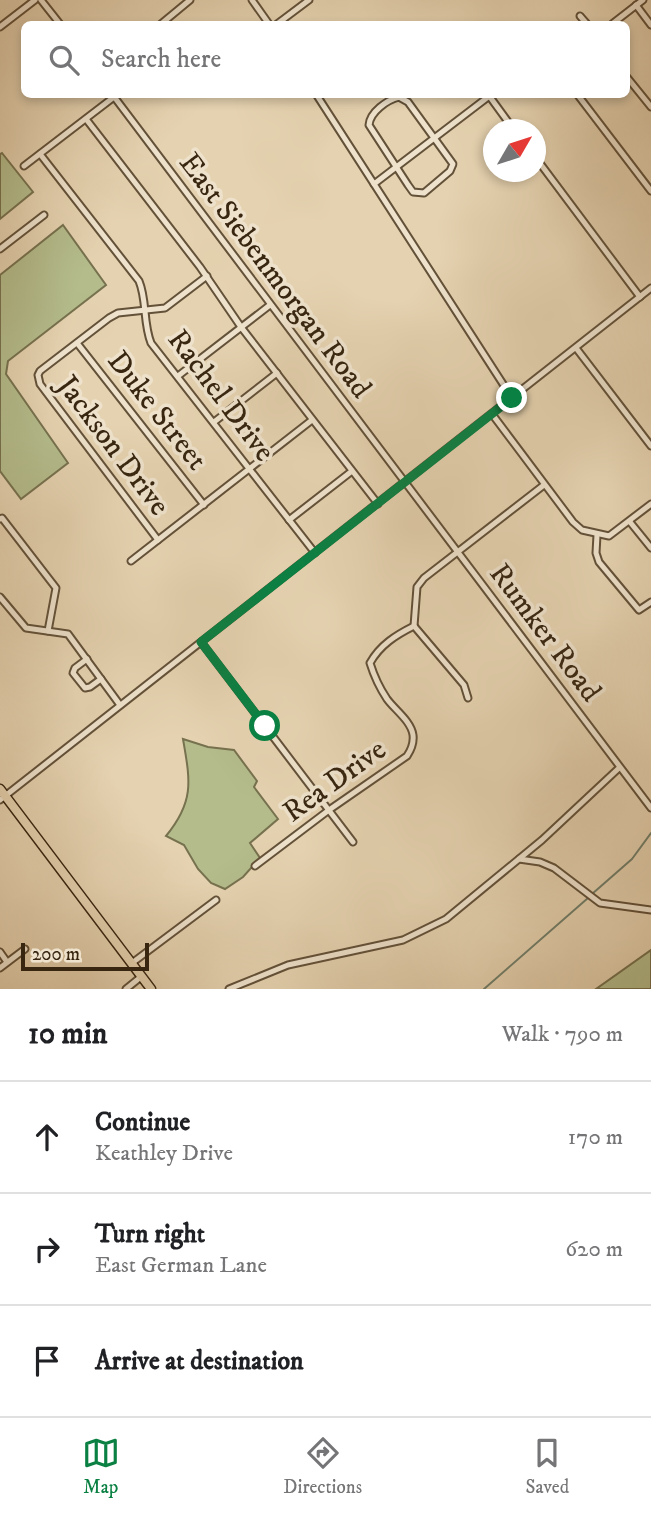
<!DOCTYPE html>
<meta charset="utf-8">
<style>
body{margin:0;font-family:"IM FELL DW Pica",serif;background:#f6f6f6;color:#202124}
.compass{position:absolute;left:483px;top:119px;width:63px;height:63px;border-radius:50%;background:#fff;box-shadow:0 4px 10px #0003;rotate:51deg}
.scale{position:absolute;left:21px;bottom:18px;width:128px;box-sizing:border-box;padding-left:7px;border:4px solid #382611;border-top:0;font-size:19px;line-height:24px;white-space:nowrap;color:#382611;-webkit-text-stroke:5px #eee2cc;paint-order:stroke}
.stop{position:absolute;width:21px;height:21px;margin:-16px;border:5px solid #0b8043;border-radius:50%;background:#fff}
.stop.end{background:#0b8043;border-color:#fff;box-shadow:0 2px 7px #0008}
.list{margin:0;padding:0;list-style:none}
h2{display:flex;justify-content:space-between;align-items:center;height:91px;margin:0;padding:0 28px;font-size:30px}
h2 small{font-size:23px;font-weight:400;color:#757577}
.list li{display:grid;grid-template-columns:46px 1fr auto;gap:21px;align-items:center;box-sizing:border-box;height:112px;padding:0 28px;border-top:2px solid #e0e0e0}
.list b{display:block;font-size:26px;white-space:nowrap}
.list p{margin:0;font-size:23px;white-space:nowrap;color:#757577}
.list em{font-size:23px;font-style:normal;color:#757577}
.icon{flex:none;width:38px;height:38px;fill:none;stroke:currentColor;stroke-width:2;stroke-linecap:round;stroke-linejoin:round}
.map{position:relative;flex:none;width:651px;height:989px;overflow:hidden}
.search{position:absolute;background:#fff;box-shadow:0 4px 10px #0003;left:21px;right:21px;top:21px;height:77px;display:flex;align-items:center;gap:18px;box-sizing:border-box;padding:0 24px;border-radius:10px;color:#757577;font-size:26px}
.sheet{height:427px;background:#fff}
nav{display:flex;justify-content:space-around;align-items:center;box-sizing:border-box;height:98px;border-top:2px solid #e0e0e0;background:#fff;font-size:19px;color:#757577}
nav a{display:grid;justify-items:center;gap:4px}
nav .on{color:#0b8043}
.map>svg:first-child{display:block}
.green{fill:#b4bc8c;stroke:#76714e;stroke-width:2}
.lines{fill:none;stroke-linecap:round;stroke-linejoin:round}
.stream{stroke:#717e6a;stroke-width:2}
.minor-casing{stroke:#635139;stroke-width:9}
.highway-casing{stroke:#382611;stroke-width:11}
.minor{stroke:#eee2cc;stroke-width:5}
.highway{stroke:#e5d2b0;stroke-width:8}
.route{stroke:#0b8043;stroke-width:9}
.labels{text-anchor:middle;stroke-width:7;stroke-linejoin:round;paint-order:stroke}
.street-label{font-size:30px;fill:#382611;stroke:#eee2cc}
</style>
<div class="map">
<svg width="651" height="989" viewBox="0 0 651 989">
<rect width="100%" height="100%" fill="#e5d2b0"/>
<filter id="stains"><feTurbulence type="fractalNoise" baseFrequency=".00286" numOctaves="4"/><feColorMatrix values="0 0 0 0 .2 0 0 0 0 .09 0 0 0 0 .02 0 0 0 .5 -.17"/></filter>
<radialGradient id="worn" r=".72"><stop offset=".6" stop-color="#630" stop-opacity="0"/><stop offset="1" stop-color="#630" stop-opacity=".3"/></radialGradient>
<g class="green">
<polygon points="2,153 33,192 0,219 0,154"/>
<polygon points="63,225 106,285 8,361 6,374 68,463 21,499 0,471 0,275"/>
<path d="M183,739L208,747L234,750L257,781L254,787L278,819L250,843L260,858L243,877L225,889L211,883L198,869L184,845L166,836C195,801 190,780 183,739Z"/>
<polygon points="651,950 651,989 596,989"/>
</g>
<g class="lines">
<g class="stream">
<polyline points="592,894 632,859 651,833"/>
<polyline points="484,989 588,898"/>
</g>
<g class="minor-casing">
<g id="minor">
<polyline points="41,0 60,24"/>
<polyline points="252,0 269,24"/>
<polyline points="636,5 651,25"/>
<polyline points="580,16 587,24"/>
<polyline points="161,24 190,0"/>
<polyline points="277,24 309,0"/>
<polyline points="612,24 643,0"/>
<polyline points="0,27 35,0"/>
<polyline points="626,76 651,107"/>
<polyline points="112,94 651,808"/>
<polyline points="316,94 512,398"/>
<polyline points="577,94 651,191"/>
<path d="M399,97L408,102L453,164L450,171L424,193L413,192L408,185L369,125C370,112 387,100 399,97Z"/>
<polyline points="490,97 514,130"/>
<polyline points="86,119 200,267 241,327 378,504"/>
<path d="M40,154L139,281C147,300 143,323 151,343L315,553"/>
<polyline points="536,158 640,297"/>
<polyline points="24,166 114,97"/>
<polyline points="374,184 492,94"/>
<polyline points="0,249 44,215"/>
<polyline points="77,343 204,505"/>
<polyline points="576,348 651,446"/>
<polyline points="178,376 270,305"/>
<polyline points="492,414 573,522 582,530 609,536 651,504"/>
<polyline points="214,422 277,373"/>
<polyline points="0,519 2,518 56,588 48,631"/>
<polyline points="289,520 352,471"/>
<polyline points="630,522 651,548"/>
<polyline points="597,535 596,553 599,562 639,610 651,602"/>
<polyline points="158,540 40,384 38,375 40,371 109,318 118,313 165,308 207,276"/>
<polyline points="131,561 312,420"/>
<polyline points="0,597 26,628 68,634 120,705"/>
<polyline points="414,626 417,587 424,578 544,485"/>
<polyline points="414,626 464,685 468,698"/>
<polyline points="201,642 353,842"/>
<polyline points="87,659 75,668 73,673 85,688 90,687 101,679"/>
<polyline points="0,800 651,288"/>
<polyline points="519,859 540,862 554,868 600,903 651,910"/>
<path d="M255,866L329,810L407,756C411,750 414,743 413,735C411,721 395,710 387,699C379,687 374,676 370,663C380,645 396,635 414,626"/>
<polyline points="0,952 7,962"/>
<polyline points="132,963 216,900"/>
<polyline points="0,968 25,949"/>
<polyline points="126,989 142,976"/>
<polyline points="229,989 288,965 403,940 446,919 542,840 619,768"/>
</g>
</g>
<g class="highway-casing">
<polyline id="highway" points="0,789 151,989"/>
</g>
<use href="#minor" class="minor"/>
<use href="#highway" class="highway"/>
</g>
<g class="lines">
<polyline class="route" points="265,726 201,642 512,398"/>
</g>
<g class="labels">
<g class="street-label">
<text transform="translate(276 275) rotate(53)" y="10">East Siebenmorgan Road</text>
<text transform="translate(222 395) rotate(53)" y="10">Rachel Drive</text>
<text transform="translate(158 410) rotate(52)" y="10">Duke Street</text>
<text transform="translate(114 445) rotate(53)" y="10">Jackson Drive</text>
<text transform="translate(546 632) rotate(53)" y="10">Rumker Road</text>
<text transform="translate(334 780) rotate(-36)" y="10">Rea Drive</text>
</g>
</g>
<rect width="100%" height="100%" filter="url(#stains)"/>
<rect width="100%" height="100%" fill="url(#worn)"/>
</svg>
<svg class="compass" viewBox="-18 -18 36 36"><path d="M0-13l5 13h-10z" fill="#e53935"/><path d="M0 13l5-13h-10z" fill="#757577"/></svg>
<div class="scale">200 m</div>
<div class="stop" style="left:265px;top:726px"></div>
<div class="stop end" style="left:512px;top:398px"></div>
<div class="search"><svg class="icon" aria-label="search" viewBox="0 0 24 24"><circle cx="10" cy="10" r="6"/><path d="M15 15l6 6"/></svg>Search here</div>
</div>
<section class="sheet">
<h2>10 min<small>Walk · 790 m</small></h2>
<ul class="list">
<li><svg class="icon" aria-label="ahead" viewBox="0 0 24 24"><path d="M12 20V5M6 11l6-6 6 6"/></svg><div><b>Continue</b><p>Keathley Drive</p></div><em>170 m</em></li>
<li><svg class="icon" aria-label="right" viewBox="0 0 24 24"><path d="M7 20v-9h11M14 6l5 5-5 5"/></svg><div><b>Turn right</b><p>East German Lane</p></div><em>620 m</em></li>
<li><svg class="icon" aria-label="arrive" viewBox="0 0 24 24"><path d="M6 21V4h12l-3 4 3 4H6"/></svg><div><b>Arrive at destination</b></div></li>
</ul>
</section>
<nav>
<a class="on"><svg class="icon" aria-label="map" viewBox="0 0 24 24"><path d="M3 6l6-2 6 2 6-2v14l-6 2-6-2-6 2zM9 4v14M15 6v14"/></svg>Map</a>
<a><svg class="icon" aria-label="directions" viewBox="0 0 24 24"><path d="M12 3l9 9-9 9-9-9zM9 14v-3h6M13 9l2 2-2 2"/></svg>Directions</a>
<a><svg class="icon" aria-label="saved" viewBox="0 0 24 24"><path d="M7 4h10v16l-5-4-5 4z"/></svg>Saved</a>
</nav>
